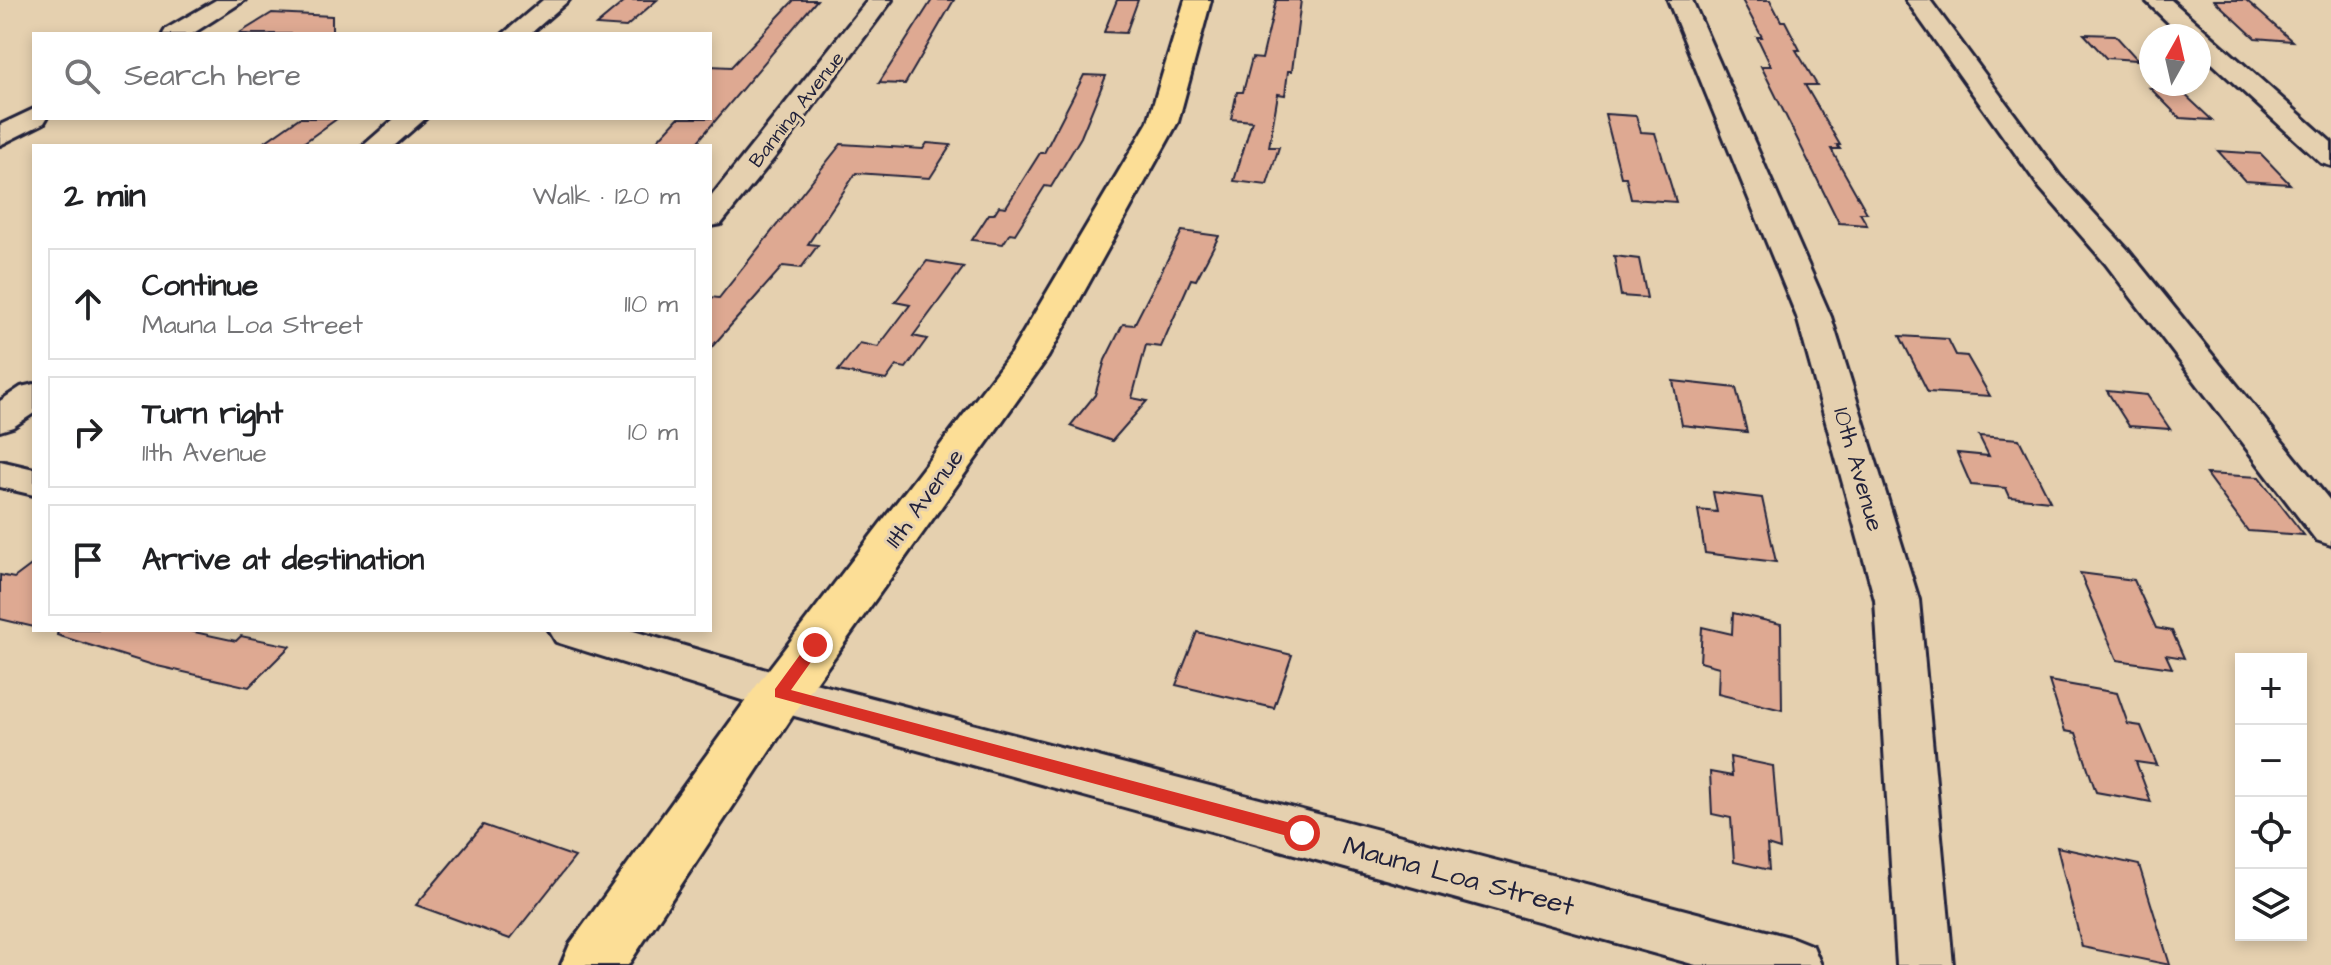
<!DOCTYPE html>
<meta charset="utf-8">
<style>
body{margin:0;font-family:"Architects Daughter",sans-serif;background:#f2f2f2;color:#202124}
.controls{position:absolute;right:24px;bottom:24px;display:grid;overflow:hidden;border-radius:0px;box-shadow:0 4px 12px #0003}
.controls button{width:72px;height:72px;display:grid;place-items:center;padding:0;border:0;border-bottom:2px solid #e0e0e0;background:#fff;color:#202124;font:40px sans-serif}
.compass{position:absolute;left:2139px;top:24px;width:72px;height:72px;border-radius:50%;background:#fff;box-shadow:0 4px 12px #0003;rotate:8deg}
.stop{position:absolute;width:24px;height:24px;margin:-18px;border:6px solid #d93025;border-radius:50%;background:#fff}
.stop.end{background:#d93025;border-color:#fff;box-shadow:0 2px 8px #0008}
.list{margin:0;padding:0;list-style:none}
h2{display:flex;justify-content:space-between;align-items:center;height:104px;margin:0;padding:0 32px;font-size:34px}
h2 small{font-size:26px;font-weight:400;color:#757577}
.list li{display:grid;grid-template-columns:52px 1fr auto;gap:24px;align-items:center;box-sizing:border-box;height:112px;margin:0 16px 16px;padding:0 16px;border:2px solid #e0e0e0;border-radius:0px}
.list b{display:block;font-size:30px;white-space:nowrap}
.list p{margin:0;font-size:26px;white-space:nowrap;color:#757577}
.list em{font-size:26px;font-style:normal;color:#757577}
.icon{flex:none;width:44px;height:44px;fill:none;stroke:currentColor;stroke-width:2;stroke-linecap:round;stroke-linejoin:round}
.map{position:relative;flex:none;width:2331px;height:965px;overflow:hidden}
.search{position:absolute;background:#fff;box-shadow:0 4px 12px #0003;left:32px;top:32px;width:680px;height:88px;display:flex;align-items:center;gap:20px;box-sizing:border-box;padding:0 28px;border-radius:0px;color:#757577;font-size:30px}
.panel{position:absolute;background:#fff;box-shadow:0 4px 12px #0003;left:32px;top:144px;width:680px;height:488px;border-radius:0px}
.map>svg:first-child{display:block}
.building{fill:#dea992;stroke:#22223b;stroke-width:2}
.lines{fill:none;stroke-linecap:round;stroke-linejoin:round}
.minor-casing{stroke:#22223b;stroke-width:6}
.major-casing{stroke:#22223b;stroke-width:6}
.minor{fill:#e5d0af;fill-rule:evenodd}
.major{fill:#fcde96;fill-rule:evenodd}
.route{fill:#d93025}
.labels{text-anchor:middle;stroke-width:6;stroke-linejoin:round;paint-order:stroke}
.far-street-label{font-size:20px;fill:#22223b;stroke:#e5d0af}
.street-label{font-size:24px;fill:#22223b;stroke:#e5d0af}
.near-street-label{font-size:28px;fill:#22223b;stroke:#e5d0af}
</style>
<div class="map">
<svg width="2331" height="965" viewBox="0 0 2331 965">
<rect width="100%" height="100%" fill="#e5d0af"/>
<filter id="ink" filterUnits="userSpaceOnUse"><feTurbulence type="fractalNoise" baseFrequency=".0125" numOctaves="2"/><feDisplacementMap in="SourceGraphic" scale="16" xChannelSelector="R" yChannelSelector="G"/><feConvolveMatrix kernelMatrix="1 2 1 2 8 2 1 2 1" color-interpolation-filters="sRGB"/></filter>
<g filter="url(#ink)">
<g class="building">
<polygon points="626,0 657,0 626,27 596,25"/>
<polygon points="794,0 817,0 694,146 652,146 678,118 710,118 710,66 731,67"/>
<polygon points="932,0 954,0 905,84 879,83"/>
<polygon points="1117,0 1138,0 1126,33 1104,32"/>
<polygon points="1276,0 1301,0 1292,71 1288,71 1285,95 1278,94 1269,147 1279,147 1267,185 1234,181 1252,121 1231,119 1237,92 1243,92 1252,58 1262,59"/>
<polygon points="1742,0 1770,0 1781,21 1785,21 1800,50 1796,50 1817,85 1805,85 1840,145 1837,145 1840,149 1831,149 1867,213 1860,213 1867,225 1839,223 1761,66 1771,66 1757,37 1762,37"/>
<polygon points="2214,0 2246,0 2292,41 2255,38"/>
<polygon points="272,13 332,16 332,34 238,34"/>
<polygon points="2084,34 2115,35 2138,60 2106,58"/>
<polygon points="1084,75 1106,76 1081,137 1051,187 1045,186 1015,234 1010,233 1003,244 972,240 989,214 994,214 999,206 1006,207 1040,153 1044,153"/>
<polygon points="2150,88 2180,90 2212,120 2180,118"/>
<polygon points="1605,114 1636,116 1641,132 1655,133 1676,202 1631,199 1626,177 1621,177"/>
<polygon points="299,118 338,118 299,146 259,146"/>
<polygon points="927,143 951,145 930,178 856,173 808,244 818,245 801,268 783,266 710,349 710,297 719,298 841,144 923,149"/>
<polygon points="2218,151 2261,154 2290,184 2245,181"/>
<polygon points="1182,231 1219,236 1196,280 1191,279 1161,347 1146,345 1132,398 1147,401 1112,441 1070,426 1095,395 1105,360 1123,324 1134,325"/>
<polygon points="1614,256 1639,259 1647,298 1621,296"/>
<polygon points="927,261 964,267 913,336 927,339 906,368 896,366 886,380 838,371 860,343 878,347 910,305 895,302"/>
<polygon points="1900,336 1948,339 1956,355 1967,356 1990,396 1928,392"/>
<polygon points="1673,381 1736,388 1747,432 1682,425"/>
<polygon points="2107,391 2147,395 2170,429 2129,426"/>
<polygon points="1979,436 2019,439 2050,501 2010,497 2006,488 1971,485 1957,453 1989,456"/>
<polygon points="2206,474 2259,477 2304,535 2248,531"/>
<polygon points="1713,492 1762,498 1776,562 1705,553 1698,510 1717,512"/>
<polygon points="34,563 34,627 0,619 0,575 14,578"/>
<polygon points="2080,573 2134,580 2156,628 2172,631 2184,658 2166,655 2172,668 2117,660"/>
<polygon points="1733,613 1781,624 1782,710 1718,694 1719,667 1700,662 1702,627 1732,634"/>
<polygon points="58,630 185,630 236,641 241,636 290,646 249,687 153,665 57,635"/>
<polygon points="1197,632 1292,655 1274,708 1176,685"/>
<polygon points="2049,681 2117,693 2128,724 2141,726 2157,765 2136,762 2151,802 2096,792 2076,733 2065,731"/>
<polygon points="1730,757 1773,766 1780,849 1767,845 1769,870 1734,862 1731,818 1712,814 1710,772 1732,776"/>
<polygon points="483,825 575,857 510,939 416,905"/>
<polygon points="2057,847 2139,865 2170,965 2082,947"/>
</g>
<g class="lines">
<g class="minor-casing">
<g id="minor">
<polygon points="216,0 245,0 192,34 163,34 166,29"/>
<polygon points="543,0 569,0 530,34 503,34"/>
<polygon points="868,0 892,0 783,147 721,224 710,226 710,198"/>
<polygon points="1668,0 1692,0 1831,317 1919,600 1953,965 1897,965 1875,600 1797,317"/>
<polygon points="1906,0 1930,0 2060,176 2127,249 2331,502 2331,545 2316,540 2105,263 2040,188"/>
<polygon points="2145,0 2171,0 2331,142 2331,166 2321,163 2199,51 2199,36 2182,36"/>
<polygon points="34,109 34,118 47,118 44,123 0,145 0,125"/>
<polygon points="395,118 426,118 394,146 363,146"/>
<polygon points="34,384 34,413 13,427 0,431 0,401 21,387"/>
<polygon points="0,461 34,469 34,495 0,487"/>
<polygon points="549,630 630,630 780,674 1793,938 1813,946 1821,965 1696,965 780,712 556,642"/>
</g>
</g>
<g class="major-casing">
<polygon id="major" points="1185,0 1211,0 1178,122 1048,357 798,708 628,965 561,965 570,944 762,678 1011,353 1148,122"/>
</g>
<use href="#minor" class="minor"/>
<use href="#major" class="major"/>
</g>
</g>
<polygon class="route" points="815,639 823,645 791,690 1302,826 1310,833 1302,840 775,697 775,689 810,641"/>
<g class="labels">
<g class="far-street-label">
<text transform="translate(796 109) rotate(-52)" y="7">Banning Avenue</text>
</g>
<g class="street-label">
<text transform="translate(1859 469) rotate(74)" y="8">10th Avenue</text>
<text transform="translate(924 498) rotate(-54)" y="8">11th Avenue</text>
</g>
<g class="near-street-label">
<text transform="translate(1459 875) rotate(15)" y="10">Mauna Loa Street</text>
</g>
</g>
</svg>
<div class="controls">
<button>+</button>
<button>−</button>
<button><svg class="icon" aria-label="locate" viewBox="0 0 24 24"><circle cx="12" cy="12" r="6"/><path d="M12 2v4M12 18v4M2 12h4M18 12h4"/></svg></button>
<button><svg class="icon" aria-label="layers" viewBox="0 0 24 24"><path d="M12 4l9 5-9 5-9-5zM3 14l9 5 9-5"/></svg></button>
</div>
<svg class="compass" viewBox="-18 -18 36 36"><path d="M0-13l5 13h-10z" fill="#e53935"/><path d="M0 13l5-13h-10z" fill="#757577"/></svg>
<div class="stop" style="left:1302px;top:833px"></div>
<div class="stop end" style="left:815px;top:645px"></div>
<div class="search"><svg class="icon" aria-label="search" viewBox="0 0 24 24"><circle cx="10" cy="10" r="6"/><path d="M15 15l6 6"/></svg>Search here</div>
<section class="panel">
<h2>2 min<small>Walk · 120 m</small></h2>
<ul class="list">
<li><svg class="icon" aria-label="ahead" viewBox="0 0 24 24"><path d="M12 20V5M6 11l6-6 6 6"/></svg><div><b>Continue</b><p>Mauna Loa Street</p></div><em>110 m</em></li>
<li><svg class="icon" aria-label="right" viewBox="0 0 24 24"><path d="M7 20v-9h11M14 6l5 5-5 5"/></svg><div><b>Turn right</b><p>11th Avenue</p></div><em>10 m</em></li>
<li><svg class="icon" aria-label="arrive" viewBox="0 0 24 24"><path d="M6 21V4h12l-3 4 3 4H6"/></svg><div><b>Arrive at destination</b></div></li>
</ul>
</section>
</div>
